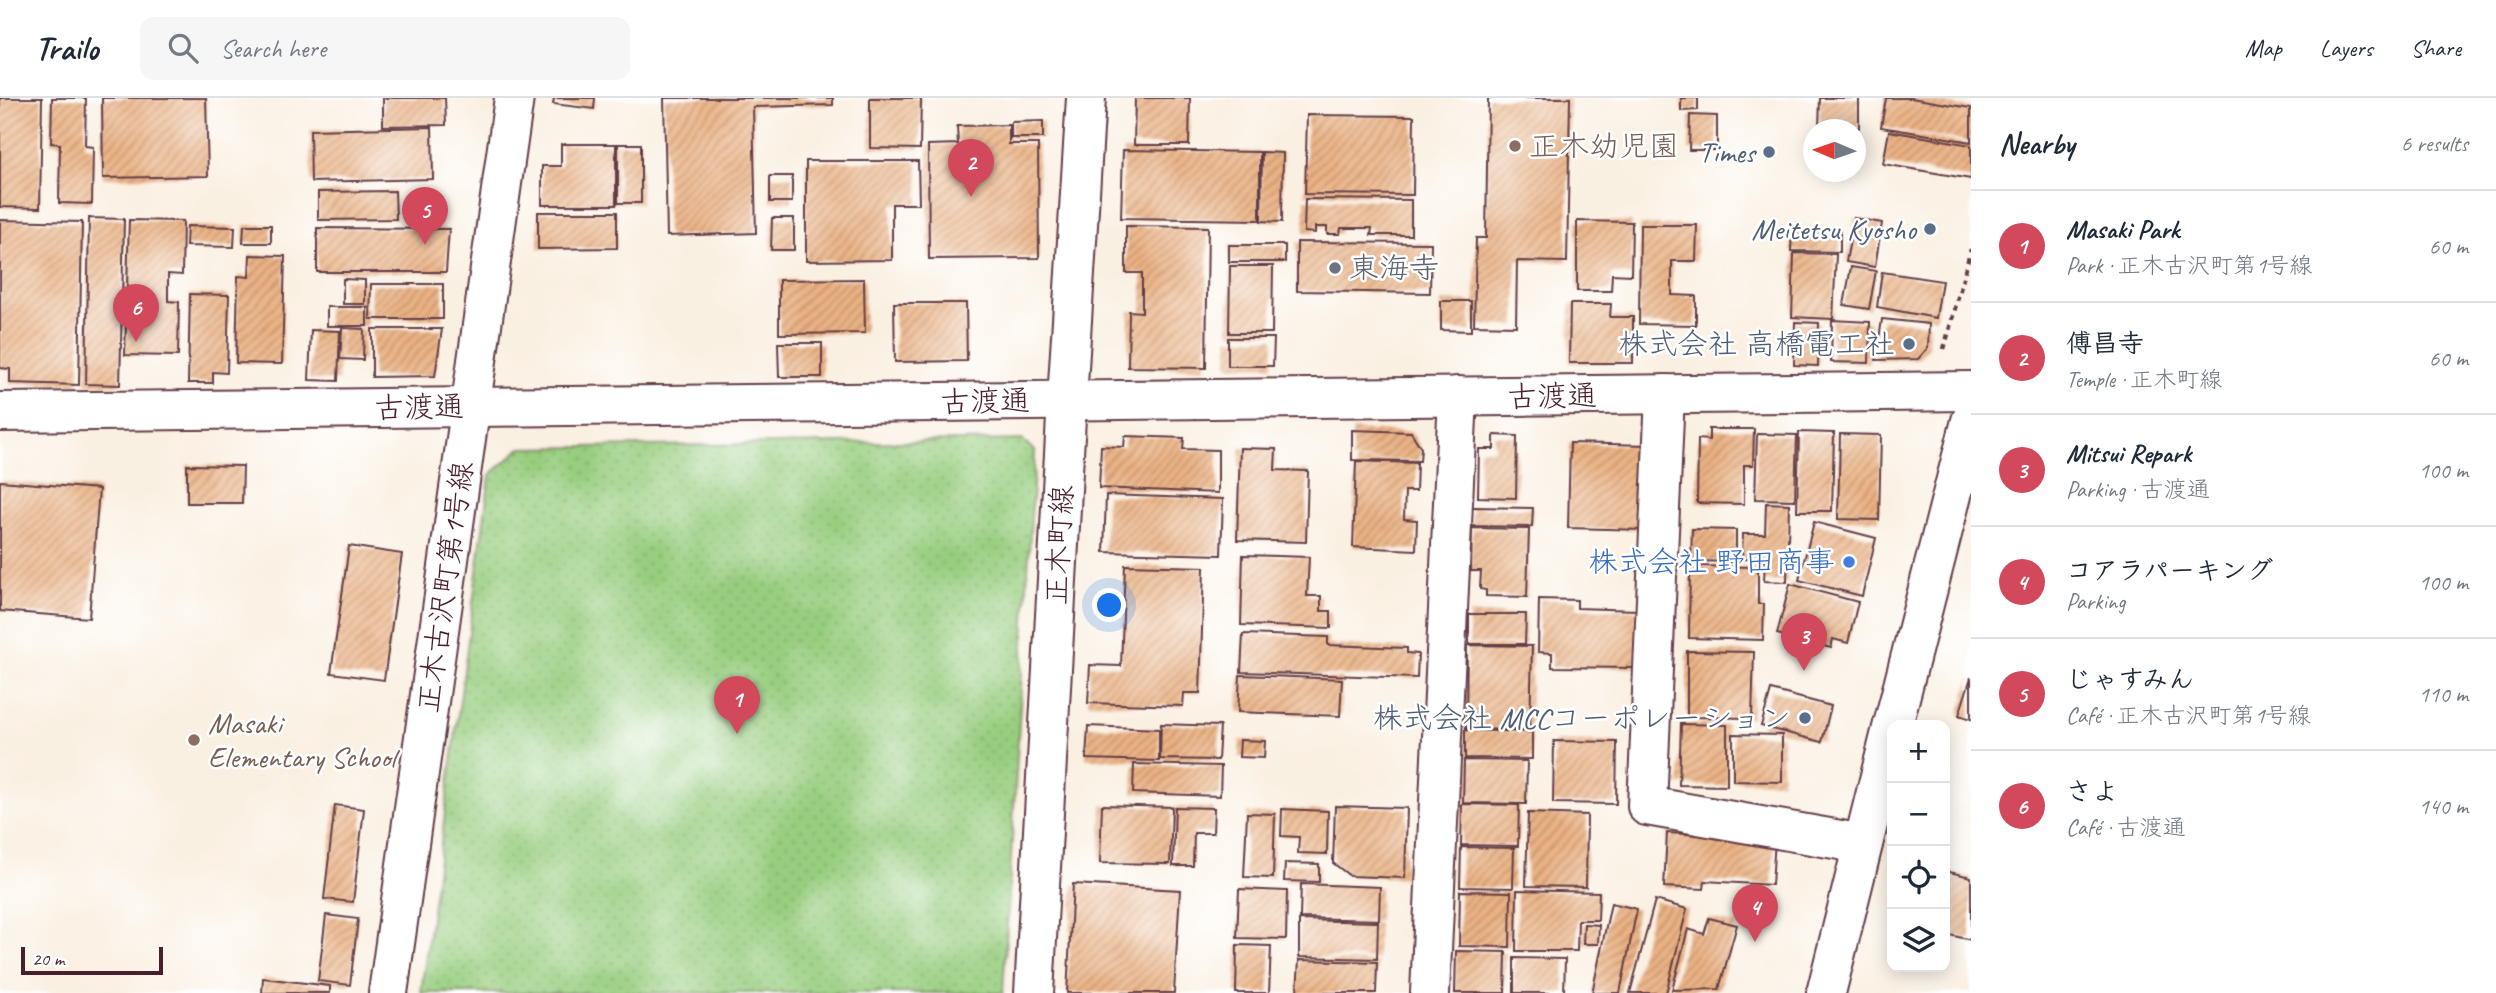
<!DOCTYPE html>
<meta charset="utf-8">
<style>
body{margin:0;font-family:Caveat,"Klee One",sans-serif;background:#f6f6f7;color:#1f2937}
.controls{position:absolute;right:21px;bottom:21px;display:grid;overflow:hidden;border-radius:14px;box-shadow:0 4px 18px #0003}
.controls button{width:63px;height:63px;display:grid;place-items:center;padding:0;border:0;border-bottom:2px solid #e0e1e3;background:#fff;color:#1f2937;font:35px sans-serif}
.compass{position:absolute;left:1803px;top:21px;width:63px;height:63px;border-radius:50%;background:#fff;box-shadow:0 4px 18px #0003;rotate:272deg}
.scale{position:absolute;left:21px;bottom:18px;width:142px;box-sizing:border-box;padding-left:7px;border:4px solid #4a1f2b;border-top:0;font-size:19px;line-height:24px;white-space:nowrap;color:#4a1f2b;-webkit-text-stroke:5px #fff;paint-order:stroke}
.you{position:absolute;left:1110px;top:508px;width:24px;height:24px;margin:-18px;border:5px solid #fff;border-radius:50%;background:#1a73e8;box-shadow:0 0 0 10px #1a73e833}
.badge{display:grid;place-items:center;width:46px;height:46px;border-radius:50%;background:#d1495b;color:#fff;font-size:23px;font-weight:700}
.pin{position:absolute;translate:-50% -58px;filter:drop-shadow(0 2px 4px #0008)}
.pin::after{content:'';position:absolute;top:37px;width:24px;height:21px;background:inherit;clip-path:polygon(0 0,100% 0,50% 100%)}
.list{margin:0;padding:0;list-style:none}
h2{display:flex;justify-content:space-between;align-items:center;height:91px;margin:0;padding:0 28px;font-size:30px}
h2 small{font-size:23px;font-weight:400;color:#747a83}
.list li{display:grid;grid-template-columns:46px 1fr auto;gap:21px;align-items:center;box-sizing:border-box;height:112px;padding:0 28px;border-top:2px solid #e0e1e3}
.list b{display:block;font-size:26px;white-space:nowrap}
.list p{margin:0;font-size:23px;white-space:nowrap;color:#747a83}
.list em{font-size:23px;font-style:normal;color:#747a83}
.icon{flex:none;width:38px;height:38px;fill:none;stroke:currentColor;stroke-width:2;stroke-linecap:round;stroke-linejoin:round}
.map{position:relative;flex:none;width:1971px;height:895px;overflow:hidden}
header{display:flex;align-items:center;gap:42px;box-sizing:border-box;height:98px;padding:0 35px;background:#fff;border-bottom:2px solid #e0e1e3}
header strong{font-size:33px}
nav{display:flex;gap:38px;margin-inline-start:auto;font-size:24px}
.search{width:490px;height:63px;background:#f6f6f7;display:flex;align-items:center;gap:18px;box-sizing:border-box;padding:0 24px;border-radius:14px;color:#747a83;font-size:26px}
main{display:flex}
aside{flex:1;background:#fff}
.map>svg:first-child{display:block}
.park{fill:url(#park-dots);stroke:#717655;stroke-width:2}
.building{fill:url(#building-hatch)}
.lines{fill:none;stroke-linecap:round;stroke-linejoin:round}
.minor-casing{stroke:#643e46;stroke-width:42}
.tertiary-casing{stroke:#643e46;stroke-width:42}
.path{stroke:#643e46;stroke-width:4.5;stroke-dasharray:5 5;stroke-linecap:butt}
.minor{stroke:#fff;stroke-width:38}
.tertiary{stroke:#fff;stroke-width:38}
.education-dot{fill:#8d6e63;stroke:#fff;stroke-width:2.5}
.service-dot{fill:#5c6f8a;stroke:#fff;stroke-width:2.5}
.worship-dot{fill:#6b7280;stroke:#fff;stroke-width:2.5}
.shop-dot{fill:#3f7fe0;stroke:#fff;stroke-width:2.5}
.labels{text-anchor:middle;stroke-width:5;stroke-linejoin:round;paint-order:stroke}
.education-label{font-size:30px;fill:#785e54;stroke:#fff;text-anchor:start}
.service-label{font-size:30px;fill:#4e5e75;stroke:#fff;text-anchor:end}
.worship-label{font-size:30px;fill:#5b616d;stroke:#fff;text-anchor:start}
.street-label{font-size:30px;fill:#4a1f2b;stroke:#fff}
.shop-label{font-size:30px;fill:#366cbe;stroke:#fff;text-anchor:end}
</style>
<header>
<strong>Trailo</strong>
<div class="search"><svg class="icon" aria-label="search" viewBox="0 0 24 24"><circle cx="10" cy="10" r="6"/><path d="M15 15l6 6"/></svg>Search here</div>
<nav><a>Map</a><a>Layers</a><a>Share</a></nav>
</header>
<main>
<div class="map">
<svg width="1971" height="895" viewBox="0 0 1971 895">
<defs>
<pattern id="park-dots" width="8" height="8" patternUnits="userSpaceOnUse" patternTransform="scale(1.75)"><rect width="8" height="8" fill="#98ce7f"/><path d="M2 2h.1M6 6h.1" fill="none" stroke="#84b06e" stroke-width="1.8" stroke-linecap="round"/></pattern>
<pattern id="building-hatch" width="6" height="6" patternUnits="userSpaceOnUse" patternTransform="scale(1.75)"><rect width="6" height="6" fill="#ebb284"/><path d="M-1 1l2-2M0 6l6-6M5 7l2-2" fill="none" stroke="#c0906c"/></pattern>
</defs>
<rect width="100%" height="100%" fill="#fff"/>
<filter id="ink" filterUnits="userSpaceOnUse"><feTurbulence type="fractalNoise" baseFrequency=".0143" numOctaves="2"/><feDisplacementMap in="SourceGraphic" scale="14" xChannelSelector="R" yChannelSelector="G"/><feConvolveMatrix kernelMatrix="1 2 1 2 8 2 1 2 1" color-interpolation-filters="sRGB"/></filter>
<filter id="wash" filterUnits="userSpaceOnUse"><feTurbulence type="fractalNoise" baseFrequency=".00686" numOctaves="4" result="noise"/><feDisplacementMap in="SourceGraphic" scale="28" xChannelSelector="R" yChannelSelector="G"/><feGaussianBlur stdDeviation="1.57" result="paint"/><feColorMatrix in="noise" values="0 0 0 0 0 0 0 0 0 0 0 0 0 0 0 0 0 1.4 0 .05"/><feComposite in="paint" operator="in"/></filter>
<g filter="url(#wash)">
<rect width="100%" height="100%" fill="#faf0e2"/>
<polygon class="park" points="1022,342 1035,353 1003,895 421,895 490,377 521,350"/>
<g id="blocks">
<g class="building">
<polygon points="0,0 42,0 40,110 0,109"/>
<polygon points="52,0 86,0 85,48 93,49 92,106 59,105 60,46 51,45"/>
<polygon points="102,0 206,0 208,78 103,80"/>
<polygon points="383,0 445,0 446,27 383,28"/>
<polygon points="554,0 595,0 594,11 553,6"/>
<polygon points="664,0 833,0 833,7 753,9 756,135 667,138"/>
<polygon points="870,0 921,0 920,51 870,50"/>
<polygon points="1135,0 1190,0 1189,47 1134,47"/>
<polygon points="1488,0 1570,0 1567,164 1517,163 1516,228 1474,227 1476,140 1486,140"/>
<polygon points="1681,0 1698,0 1698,12 1681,13"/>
<polygon points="1820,0 1859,0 1859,30 1819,30"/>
<polygon points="1886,0 1911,0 1971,10 1971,44 1881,29"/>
<polygon points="1307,17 1414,18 1413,97 1305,96"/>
<polygon points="1690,17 1717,18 1717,52 1689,52"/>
<polygon points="1043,23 1043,40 1011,40 1011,24"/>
<polygon points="1009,27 1009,46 1038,46 1039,160 929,161 928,47 958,46 957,28"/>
<polygon points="432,29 433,81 311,84 310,32"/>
<polygon points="1889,33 1971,47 1971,81 1883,66"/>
<polygon points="561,46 616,46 616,107 542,107 542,68 561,68"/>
<rect x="618" y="46" width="23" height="59"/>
<polygon points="1123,52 1260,54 1260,122 1121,120"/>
<polygon points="1262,54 1283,55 1282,124 1261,123"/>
<polygon points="806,63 918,63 919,106 892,106 892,162 806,163"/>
<rect x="770" y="78" width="22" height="26"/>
<polygon points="395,93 396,121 318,122 318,94"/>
<polygon points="1305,101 1411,102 1411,137 1371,137 1372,130 1341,130 1340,136 1327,136 1327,129 1315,129 1315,135 1304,134"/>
<polygon points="538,114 617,114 617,150 538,151"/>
<polygon points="89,120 124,121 120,287 86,286"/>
<polygon points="772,120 794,120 794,152 771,152"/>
<polygon points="1854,120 1882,125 1875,169 1846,164"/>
<polygon points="0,122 82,124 79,287 10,285 10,271 0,270"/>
<polygon points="129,122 183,123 182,177 168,176 168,203 179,204 178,258 125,257"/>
<polygon points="1577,123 1632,124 1631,177 1612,176 1611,193 1577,193"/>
<polygon points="244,127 271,127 271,145 243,145"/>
<polygon points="1640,127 1697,127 1696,163 1672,163 1672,197 1696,198 1696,227 1639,226"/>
<polygon points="187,128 235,129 234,149 186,148"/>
<polygon points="1126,128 1208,129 1206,270 1128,269 1129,213 1142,214 1142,175 1126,175"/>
<polygon points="317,130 449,131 446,174 317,174"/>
<polygon points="1792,131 1840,133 1840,154 1791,153"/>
<polygon points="1297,144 1431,145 1430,195 1297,193"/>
<rect x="1229" y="147" width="56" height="17"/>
<polygon points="1794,155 1836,156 1833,221 1792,219"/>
<polygon points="250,157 285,158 282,266 236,265 238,178 249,179"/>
<polygon points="1230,168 1273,168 1272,235 1229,235"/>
<polygon points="1851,169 1876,173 1869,211 1844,207"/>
<polygon points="1882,174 1942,183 1936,220 1877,209"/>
<polygon points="343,181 365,182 365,206 343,206"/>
<polygon points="864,181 865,235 779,236 779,182"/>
<polygon points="371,186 443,186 443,221 370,221"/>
<polygon points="190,196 229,197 227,275 213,274 213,285 188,285"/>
<polygon points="1441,203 1471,203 1471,233 1441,232"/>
<polygon points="894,205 966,205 967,263 895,264"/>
<polygon points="1570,206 1611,206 1610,219 1633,219 1633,265 1569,265"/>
<rect x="327" y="209" width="40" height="19"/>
<polygon points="1882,221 1929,226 1928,250 1918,261 1876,262"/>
<polygon points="1832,222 1870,224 1869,265 1831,264"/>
<polygon points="1795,224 1819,225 1818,268 1794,267"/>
<polygon points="342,230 364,231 363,262 340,261"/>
<polygon points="372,231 442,231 435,278 372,279"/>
<polygon points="311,232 340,233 338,283 309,282"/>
<polygon points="1228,240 1274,240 1273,268 1228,268"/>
<polygon points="778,245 822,245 822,279 779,279"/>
<polygon points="1709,331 1754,331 1753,367 1744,367 1744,406 1697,405 1698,341 1709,342"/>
<polygon points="1352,332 1411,334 1421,350 1420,363 1352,362"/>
<polygon points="1799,334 1834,335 1832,413 1797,413"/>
<polygon points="1757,336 1797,337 1795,402 1755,401"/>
<polygon points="1840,336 1881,337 1879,422 1838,421"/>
<polygon points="1494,337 1517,338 1516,400 1478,399 1479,351 1494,351"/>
<polygon points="1125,338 1184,340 1183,351 1218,352 1218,395 1099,390 1101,348 1124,349"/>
<polygon points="1570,345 1647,347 1646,432 1568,430"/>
<polygon points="1240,350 1276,351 1275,372 1308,373 1306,444 1237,442"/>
<polygon points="1356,363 1417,365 1416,393 1405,393 1404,421 1417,422 1416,452 1353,449"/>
<polygon points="187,367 243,368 242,405 187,405"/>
<polygon points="0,383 99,391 89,520 0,513"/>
<polygon points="1106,397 1223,401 1221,457 1104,454"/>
<polygon points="1766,405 1789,406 1787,484 1764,483 1765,462 1742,461 1743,436 1765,436"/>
<polygon points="1472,409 1533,410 1532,429 1471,428"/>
<polygon points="1814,424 1876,440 1862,498 1799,482"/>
<polygon points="1472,430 1529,431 1527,499 1486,498 1486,492 1480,491 1481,473 1471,473"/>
<polygon points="1692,431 1736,432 1736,464 1691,463"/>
<polygon points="349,448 402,456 384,582 331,575"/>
<polygon points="1243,457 1309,459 1307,498 1321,498 1321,513 1331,513 1331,530 1241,527"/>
<polygon points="1125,467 1204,469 1200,595 1184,595 1183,608 1088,605 1090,567 1121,568"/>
<polygon points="1690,468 1758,469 1758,506 1764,506 1763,542 1689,540"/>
<polygon points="1790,486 1858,504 1848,545 1833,541 1831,550 1777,536"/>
<polygon points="1539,501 1577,502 1577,510 1637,512 1636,570 1552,569 1552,555 1538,554"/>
<polygon points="1469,516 1526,516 1525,546 1469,546"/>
<polygon points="1243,536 1328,539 1328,547 1407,550 1407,555 1418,556 1417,580 1241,574"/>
<polygon points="1467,547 1532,548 1530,632 1466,631"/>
<polygon points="1687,553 1754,554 1752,620 1687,619"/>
<polygon points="1240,577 1342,581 1340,618 1238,614"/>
<polygon points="1971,579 1971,621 1959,617"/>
<polygon points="1771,592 1831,608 1822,644 1761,628"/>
<polygon points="1161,626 1220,628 1218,662 1160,661"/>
<polygon points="1681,626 1727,627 1727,688 1679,687"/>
<polygon points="1088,628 1159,631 1159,663 1086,661"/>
<polygon points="1465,632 1532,634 1532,661 1465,660"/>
<polygon points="1733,636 1782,637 1782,684 1733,683"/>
<polygon points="1240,642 1265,643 1264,660 1239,659"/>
<polygon points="1554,643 1617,644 1616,706 1553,705"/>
<polygon points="1464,662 1527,663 1526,706 1463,705"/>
<polygon points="1134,666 1221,668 1220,698 1133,695"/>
<polygon points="1462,706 1519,707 1518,748 1461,747"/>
<polygon points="335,707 364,711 353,804 324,801"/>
<polygon points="1102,707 1172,709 1170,766 1100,765"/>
<polygon points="1335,708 1407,710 1405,780 1350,778 1333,765"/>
<polygon points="1175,709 1214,710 1213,735 1194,735 1193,768 1173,768"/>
<polygon points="1282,711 1328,713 1327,756 1298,755 1299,739 1281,738"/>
<polygon points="1247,715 1275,716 1273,780 1244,779"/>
<polygon points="1528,715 1587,717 1586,789 1526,788"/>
<polygon points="1667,735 1775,741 1772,787 1705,783 1704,791 1664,789"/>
<polygon points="1461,749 1514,750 1513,790 1460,789"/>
<polygon points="1285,765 1319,766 1319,784 1284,783"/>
<polygon points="1945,773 1971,779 1971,842 1945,836"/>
<polygon points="1073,786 1180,792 1174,895 1067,895"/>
<polygon points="1301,786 1380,789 1379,822 1300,820"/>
<polygon points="1239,791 1287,793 1286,841 1237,840"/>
<polygon points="1517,792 1599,794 1598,822 1578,822 1577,853 1516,853"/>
<polygon points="1460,793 1511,794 1510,849 1459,848"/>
<polygon points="1655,802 1687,811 1666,895 1630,895"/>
<polygon points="1611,805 1637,811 1620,895 1592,895"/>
<polygon points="326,817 358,821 350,887 318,883"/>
<polygon points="1709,820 1737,827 1719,891 1672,892 1688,831 1704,836"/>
<polygon points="1299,822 1378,824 1377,861 1299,859"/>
<polygon points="1584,826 1599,827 1598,846 1583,846"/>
<polygon points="1237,847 1271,848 1269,895 1236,895"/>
<polygon points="1456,853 1506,854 1505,895 1455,895"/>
<polygon points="1514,860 1565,861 1564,895 1514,895"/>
<polygon points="1299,862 1377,864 1376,895 1297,895"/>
<polygon points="263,880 330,888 330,895 262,895"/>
</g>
</g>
</g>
<g filter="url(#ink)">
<use href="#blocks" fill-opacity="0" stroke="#643e46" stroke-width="2"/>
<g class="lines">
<g class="minor-casing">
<g id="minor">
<polyline points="1665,296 1647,708 1863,746"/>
<polyline points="0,314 1971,293"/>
<polyline points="388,895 514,0"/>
<polyline points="1034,895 1067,302 1086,0"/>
<polyline points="1430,895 1458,298"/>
</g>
</g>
<g class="tertiary-casing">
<g id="tertiary">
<polyline points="1893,627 1971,323"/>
<polyline points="1826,895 1892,630"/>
</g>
</g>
<polyline class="path" points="1944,251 1971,151"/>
<use href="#minor" class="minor"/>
<use href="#tertiary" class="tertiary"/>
</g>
</g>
<g class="education-dot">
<circle cx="1515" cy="48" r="7"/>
<circle cx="194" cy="642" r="7"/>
</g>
<g class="service-dot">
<circle cx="1769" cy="54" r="7"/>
<circle cx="1930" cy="131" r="7"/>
<circle cx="1909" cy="246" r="7"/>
<circle cx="1805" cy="620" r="7"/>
</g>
<circle class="worship-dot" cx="1335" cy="170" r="7"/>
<circle class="shop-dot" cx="1849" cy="464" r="7"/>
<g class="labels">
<g class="education-label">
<text x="1529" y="58">正木幼児園</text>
<text x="208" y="635">Masaki<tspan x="208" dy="34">Elementary School</tspan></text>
</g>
<g class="service-label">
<text x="1755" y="64">Times</text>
<text x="1916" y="141">Meitetsu Kyosho</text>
<text x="1895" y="256">株式会社 高橋電工社</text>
<text x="1791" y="630">株式会社 MCCコーポレーション</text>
</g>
<g class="worship-label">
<text x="1349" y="180">東海寺</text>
</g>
<g class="street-label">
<text transform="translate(1552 298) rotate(-1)" y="10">古渡通</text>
<text transform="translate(985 303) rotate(-1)" y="10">古渡通</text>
<text transform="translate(419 309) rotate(-1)" y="10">古渡通</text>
<text transform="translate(1059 447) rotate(-87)" y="10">正木町線</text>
<text transform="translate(445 489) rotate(-82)" y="10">正木古沢町第1号線</text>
</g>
<g class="shop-label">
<text x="1835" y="474">株式会社 野田商事</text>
</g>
</g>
</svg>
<div class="controls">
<button>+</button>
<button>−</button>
<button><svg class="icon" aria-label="locate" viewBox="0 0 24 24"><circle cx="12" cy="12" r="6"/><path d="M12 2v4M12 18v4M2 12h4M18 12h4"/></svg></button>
<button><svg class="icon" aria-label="layers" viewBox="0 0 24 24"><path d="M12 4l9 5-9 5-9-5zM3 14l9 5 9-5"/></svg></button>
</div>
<svg class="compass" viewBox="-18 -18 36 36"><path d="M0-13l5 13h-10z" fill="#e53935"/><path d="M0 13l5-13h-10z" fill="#747a83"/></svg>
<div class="scale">20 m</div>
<div class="you"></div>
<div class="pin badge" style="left:737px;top:636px">1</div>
<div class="pin badge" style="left:971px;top:99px">2</div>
<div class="pin badge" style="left:1804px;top:573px">3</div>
<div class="pin badge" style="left:1755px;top:844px">4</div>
<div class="pin badge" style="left:425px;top:147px">5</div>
<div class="pin badge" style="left:136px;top:244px">6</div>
</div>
<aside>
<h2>Nearby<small>6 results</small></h2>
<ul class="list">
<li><span class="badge">1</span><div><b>Masaki Park</b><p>Park · 正木古沢町第1号線</p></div><em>60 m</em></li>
<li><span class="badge">2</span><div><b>傅昌寺</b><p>Temple · 正木町線</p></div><em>60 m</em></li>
<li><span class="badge">3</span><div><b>Mitsui Repark</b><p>Parking · 古渡通</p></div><em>100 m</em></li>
<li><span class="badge">4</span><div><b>コアラパーキング</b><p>Parking</p></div><em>100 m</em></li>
<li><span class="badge">5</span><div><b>じゃすみん</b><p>Café · 正木古沢町第1号線</p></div><em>110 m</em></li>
<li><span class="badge">6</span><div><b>さよ</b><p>Café · 古渡通</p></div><em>140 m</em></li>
</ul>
</aside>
</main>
